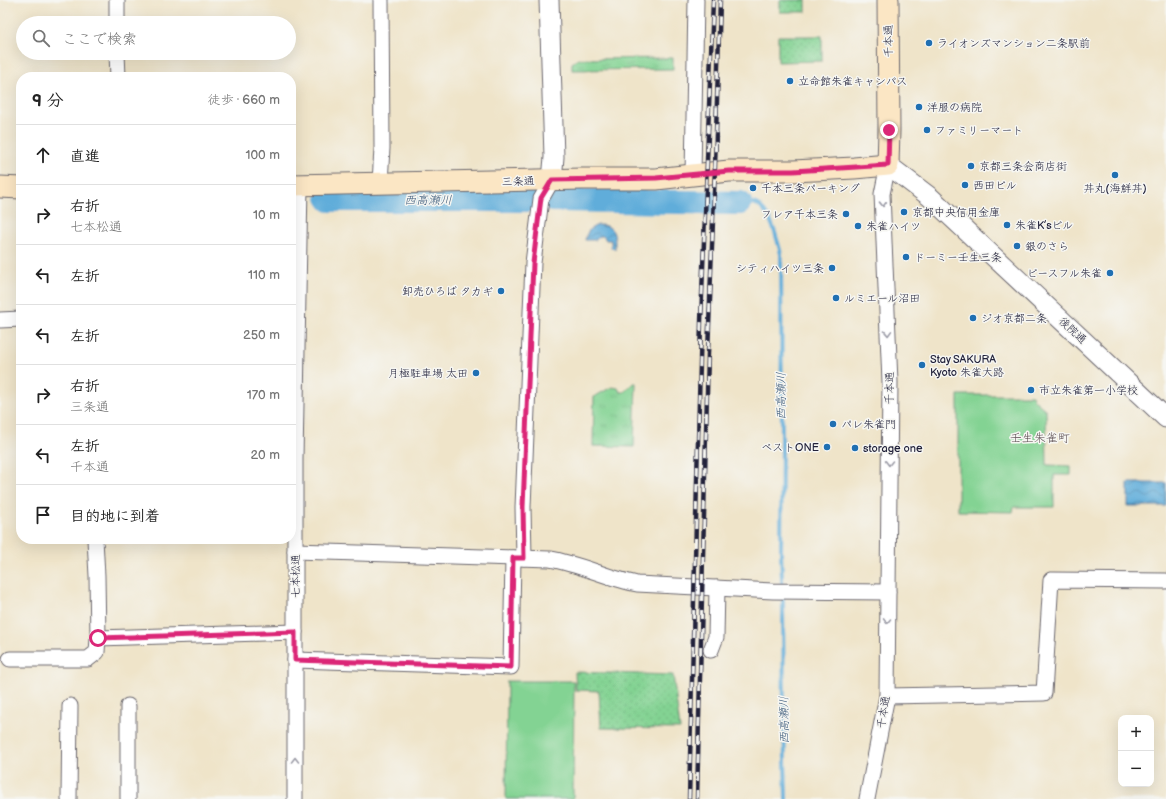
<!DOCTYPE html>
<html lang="ja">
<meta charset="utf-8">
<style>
body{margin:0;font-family:"Balsamiq Sans","Klee One",sans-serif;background:#f2f2f2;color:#222}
.controls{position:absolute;right:12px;bottom:12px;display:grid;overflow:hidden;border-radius:8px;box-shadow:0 4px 16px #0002}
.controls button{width:36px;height:36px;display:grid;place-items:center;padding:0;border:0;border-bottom:1px solid #e0e0e0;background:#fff;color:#222;font:20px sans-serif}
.stop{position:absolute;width:12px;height:12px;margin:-9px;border:3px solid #db2777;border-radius:50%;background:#fff}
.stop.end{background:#db2777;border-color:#fff;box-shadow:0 1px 4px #0008}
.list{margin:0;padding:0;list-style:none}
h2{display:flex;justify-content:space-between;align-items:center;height:52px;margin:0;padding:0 16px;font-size:17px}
h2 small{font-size:13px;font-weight:400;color:#767676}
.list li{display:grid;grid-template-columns:26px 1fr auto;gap:12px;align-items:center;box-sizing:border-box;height:60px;padding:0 16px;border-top:1px solid #e0e0e0}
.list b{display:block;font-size:15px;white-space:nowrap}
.list p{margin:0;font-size:13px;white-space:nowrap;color:#767676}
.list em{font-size:13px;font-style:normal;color:#767676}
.icon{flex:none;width:22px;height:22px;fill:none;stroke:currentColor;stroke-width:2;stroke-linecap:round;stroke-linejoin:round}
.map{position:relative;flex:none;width:1166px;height:799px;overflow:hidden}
.search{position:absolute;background:#fff;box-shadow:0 4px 16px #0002;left:16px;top:16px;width:280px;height:44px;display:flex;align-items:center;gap:10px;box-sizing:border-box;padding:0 14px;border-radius:22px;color:#767676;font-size:15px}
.panel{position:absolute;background:#fff;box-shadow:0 4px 16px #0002;left:16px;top:72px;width:280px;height:472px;border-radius:16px}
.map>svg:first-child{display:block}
.grass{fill:url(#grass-tufts);stroke:#527a67}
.garden{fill:url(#garden-dots);stroke:#527a67}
.pitch{fill:#83d393;stroke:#527a67}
.water{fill:url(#water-waves);stroke:#42688a}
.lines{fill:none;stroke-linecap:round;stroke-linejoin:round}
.stream{stroke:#61adda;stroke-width:4}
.river{stroke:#61adda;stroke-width:24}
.minor-casing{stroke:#6a666d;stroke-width:17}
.tertiary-casing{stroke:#6a666d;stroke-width:21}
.secondary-casing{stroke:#6a666d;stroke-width:23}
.minor{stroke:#fff;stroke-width:15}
.tertiary{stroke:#fff;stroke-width:19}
.secondary{stroke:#fbe6c4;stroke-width:21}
.rail-casing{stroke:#22223b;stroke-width:4.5}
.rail{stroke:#f6f6f2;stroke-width:3;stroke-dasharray:9;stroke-linecap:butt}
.oneway{stroke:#9c9ca7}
.route{stroke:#db2777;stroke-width:5}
.poi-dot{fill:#1f6fb2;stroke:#f6f6f2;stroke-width:1.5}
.labels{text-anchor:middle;stroke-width:3;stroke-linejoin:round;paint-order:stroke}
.street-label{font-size:11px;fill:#22223b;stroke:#f6f6f2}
.poi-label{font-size:11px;fill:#22223b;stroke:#f6f6f2;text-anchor:start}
.water-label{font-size:12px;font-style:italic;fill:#3b5a7b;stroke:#f6f6f2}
.neighbourhood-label{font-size:12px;fill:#605257;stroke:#f6f6f2}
</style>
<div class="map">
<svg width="1166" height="799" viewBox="0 0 1166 799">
<defs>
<pattern id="grass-tufts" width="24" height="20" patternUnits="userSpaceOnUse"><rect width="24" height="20" fill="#83d393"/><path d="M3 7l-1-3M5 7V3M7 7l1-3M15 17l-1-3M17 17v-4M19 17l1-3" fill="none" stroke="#71b580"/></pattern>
<pattern id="garden-dots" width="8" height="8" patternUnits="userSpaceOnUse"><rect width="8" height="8" fill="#83d393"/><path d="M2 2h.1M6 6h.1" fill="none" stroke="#71b580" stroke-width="1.8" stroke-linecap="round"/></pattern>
<pattern id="water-waves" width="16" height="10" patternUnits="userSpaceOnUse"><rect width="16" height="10" fill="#61adda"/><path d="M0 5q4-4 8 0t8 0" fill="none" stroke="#508cb2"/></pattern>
</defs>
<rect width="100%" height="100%" fill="#f6f6f2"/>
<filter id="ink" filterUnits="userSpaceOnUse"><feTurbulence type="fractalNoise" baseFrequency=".025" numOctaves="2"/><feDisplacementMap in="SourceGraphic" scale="8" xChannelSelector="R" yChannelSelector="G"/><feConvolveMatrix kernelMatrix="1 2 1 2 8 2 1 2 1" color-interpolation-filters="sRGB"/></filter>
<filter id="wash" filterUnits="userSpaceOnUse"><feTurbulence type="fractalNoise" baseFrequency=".012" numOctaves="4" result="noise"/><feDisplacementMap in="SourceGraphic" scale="16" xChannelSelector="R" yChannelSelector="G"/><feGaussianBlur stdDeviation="0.9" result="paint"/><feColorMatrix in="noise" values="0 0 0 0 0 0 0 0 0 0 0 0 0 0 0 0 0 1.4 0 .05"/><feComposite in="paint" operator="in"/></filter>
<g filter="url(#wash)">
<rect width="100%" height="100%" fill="#efe4c9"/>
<g class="grass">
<polygon points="673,58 673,69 572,70 572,63 578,59"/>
<polygon points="633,383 636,383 634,447 593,446 594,397 608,389 612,387 618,388 620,392 624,392"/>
</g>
<g class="garden">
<rect x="780" y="0" width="26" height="12"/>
<polygon points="778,36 822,36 822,61 778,62"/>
<polygon points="575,672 673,675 680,729 601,728 599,691 576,690"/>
</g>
<g class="pitch">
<polygon points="958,395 1032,395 1034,400 1046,410 1047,465 1071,466 1071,475 1054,475 1054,507 1014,507 1013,512 958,511"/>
<polygon points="507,681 574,681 573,799 506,799"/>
</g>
<g class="water">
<path d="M598,225C616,225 615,236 615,249L611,248V240H606L603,236H599L596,240H585C587,231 590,228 598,225Z"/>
<rect x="1128" y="483" width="38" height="23"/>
</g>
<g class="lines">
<path class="stream" d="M740,203C745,203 751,202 756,204C771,211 777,239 781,254L782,443L781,553L783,604L784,721L786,799"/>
<g class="river">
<polyline points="328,197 330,200 529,200"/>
<polyline points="553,200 740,203"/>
</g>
</g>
</g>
<g filter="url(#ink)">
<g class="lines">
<g class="minor-casing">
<g id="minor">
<polyline points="117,0 117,23"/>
<polyline points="117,53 118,77"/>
<polyline points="693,175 696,0"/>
<polyline points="380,183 382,148 381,0"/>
<polyline points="0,320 21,319"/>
<path d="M295,551L550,559C580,564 607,578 637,584L773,591L888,592"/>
<polyline points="524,558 523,507 533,263 541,199 552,180"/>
<polyline points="98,638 295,632"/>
<polyline points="711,650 716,637 717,588"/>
<polyline points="10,659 88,659 97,652 98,638 97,576 95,539"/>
<polyline points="295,660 511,667 513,558"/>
<polyline points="887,696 1044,693 1051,580 1166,581"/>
<polyline points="69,799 70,706"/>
<polyline points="128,799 128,706"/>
<polyline points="295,799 295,458 300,185"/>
<polyline points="867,799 887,696 890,382 882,194 888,165"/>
</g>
</g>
<g class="tertiary-casing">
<g id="tertiary">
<polyline points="549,0 554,157 552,180"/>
<polyline points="888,165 930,197 1166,418"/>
</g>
</g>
<g class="secondary-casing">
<g id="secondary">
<polyline points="291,185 582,179 656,179 729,171 793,171 854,168 888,165 889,130 888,0"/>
<polyline points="0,187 21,188"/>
</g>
</g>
<use href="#minor" class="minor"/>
<use href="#tertiary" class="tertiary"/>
<use href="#secondary" class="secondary"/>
<g class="rail-casing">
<g id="rail">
<polyline points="689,799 701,322 713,0"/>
<polyline points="697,799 708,353 715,167 720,0"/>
</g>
</g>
<use href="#rail" class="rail"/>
</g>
<defs><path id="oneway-chevron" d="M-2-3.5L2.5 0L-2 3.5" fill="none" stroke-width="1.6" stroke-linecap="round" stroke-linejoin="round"/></defs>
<g class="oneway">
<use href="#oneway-chevron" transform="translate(883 204) rotate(88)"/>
<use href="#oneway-chevron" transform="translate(888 333) rotate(88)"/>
<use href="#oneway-chevron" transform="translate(889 463) rotate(91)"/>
<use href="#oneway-chevron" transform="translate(887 621) rotate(91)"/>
<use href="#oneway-chevron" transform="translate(295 760) rotate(-90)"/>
</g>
</g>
<g class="lines" filter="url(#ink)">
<polyline class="route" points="98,638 295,632 295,660 511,667 513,558 524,558 523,507 533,263 541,198 552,180 656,178 729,171 793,171 888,165 889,130"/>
</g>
<g class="poi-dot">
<circle cx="929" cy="43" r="4"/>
<circle cx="790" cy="81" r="4"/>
<circle cx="919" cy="107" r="4"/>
<circle cx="927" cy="130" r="4"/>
<circle cx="971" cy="166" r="4"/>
<circle cx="1115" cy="175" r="4"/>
<circle cx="965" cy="185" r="4"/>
<circle cx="753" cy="188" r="4"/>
<circle cx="904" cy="212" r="4"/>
<circle cx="846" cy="214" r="4"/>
<circle cx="1007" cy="225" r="4"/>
<circle cx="858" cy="226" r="4"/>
<circle cx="1017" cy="246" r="4"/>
<circle cx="906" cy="257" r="4"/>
<circle cx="832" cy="268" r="4"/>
<circle cx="1110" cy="273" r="4"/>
<circle cx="501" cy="291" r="4"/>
<circle cx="836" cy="298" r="4"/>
<circle cx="973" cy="318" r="4"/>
<circle cx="922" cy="365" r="4"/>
<circle cx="476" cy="373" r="4"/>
<circle cx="1031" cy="390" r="4"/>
<circle cx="833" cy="424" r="4"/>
<circle cx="827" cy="447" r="4"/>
<circle cx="855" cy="448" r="4"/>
</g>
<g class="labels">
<g class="street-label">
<text transform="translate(888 41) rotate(-91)" y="4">千本通</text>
<text transform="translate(518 181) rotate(-2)" y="4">三条通</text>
<text transform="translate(1073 330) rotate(43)" y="4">後院通</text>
<text transform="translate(889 388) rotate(-90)" y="4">千本通</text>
<text transform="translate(295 576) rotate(-90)" y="4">七本松通</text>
<text transform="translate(883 712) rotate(-81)" y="4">千本通</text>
</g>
<g class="poi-label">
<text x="937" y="47">ライオンズマンション二条駅前</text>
<text x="798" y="85">立命館朱雀キャンパス</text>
<text x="927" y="111">洋服の病院</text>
<text x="935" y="134">ファミリーマート</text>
<text x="979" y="170">京都三条会商店街</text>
<text x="973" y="189">西田ビル</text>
<text x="761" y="192">千本三条パーキング</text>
<text x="1115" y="192" text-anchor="middle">丼丸(海鮮丼)</text>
<text x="912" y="216">京都中央信用金庫</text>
<text x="838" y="218" text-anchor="end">フレア千本三条</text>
<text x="1015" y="229">朱雀K’sビル</text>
<text x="866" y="230">朱雀ハイツ</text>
<text x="1025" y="250">銀のさら</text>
<text x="914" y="261">ドーミー壬生三条</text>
<text x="824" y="272" text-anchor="end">シティハイツ三条</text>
<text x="1102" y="277" text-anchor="end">ピースフル朱雀</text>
<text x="493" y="295" text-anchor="end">卸売ひろば タカギ</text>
<text x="844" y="302">ルミエール沼田</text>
<text x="981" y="322">ジオ京都二条</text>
<text x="930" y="363">Stay SAKURA<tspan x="930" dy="13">Kyoto 朱雀大路</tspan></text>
<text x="468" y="377" text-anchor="end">月極駐車場 太田</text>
<text x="1039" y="394">市立朱雀第一小学校</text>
<text x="841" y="428">パレ朱雀門</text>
<text x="819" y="451" text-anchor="end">ベストONE</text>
<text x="863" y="452">storage one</text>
</g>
<g class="water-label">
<text x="428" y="204">西高瀬川</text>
<text transform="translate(781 396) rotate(-90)" y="4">西高瀬川</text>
<text transform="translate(784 720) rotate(-91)" y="4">西高瀬川</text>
</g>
<g class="neighbourhood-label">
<text x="1040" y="442">壬生朱雀町</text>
</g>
</g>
</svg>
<div class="controls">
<button>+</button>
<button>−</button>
</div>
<div class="stop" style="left:98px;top:638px"></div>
<div class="stop end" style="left:889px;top:130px"></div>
<div class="search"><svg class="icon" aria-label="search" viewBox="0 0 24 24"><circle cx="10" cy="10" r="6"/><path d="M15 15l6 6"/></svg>ここで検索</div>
<section class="panel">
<h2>9 分<small>徒歩 · 660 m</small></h2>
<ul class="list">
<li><svg class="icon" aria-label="ahead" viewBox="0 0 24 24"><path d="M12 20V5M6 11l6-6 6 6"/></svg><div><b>直進</b></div><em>100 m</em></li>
<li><svg class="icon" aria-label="right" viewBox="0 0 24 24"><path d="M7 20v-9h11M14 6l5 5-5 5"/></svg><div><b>右折</b><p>七本松通</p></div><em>10 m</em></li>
<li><svg class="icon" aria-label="left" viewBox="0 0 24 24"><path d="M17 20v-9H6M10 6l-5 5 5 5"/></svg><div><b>左折</b></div><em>110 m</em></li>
<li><svg class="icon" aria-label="left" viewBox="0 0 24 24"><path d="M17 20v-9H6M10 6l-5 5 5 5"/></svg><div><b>左折</b></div><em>250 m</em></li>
<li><svg class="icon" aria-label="right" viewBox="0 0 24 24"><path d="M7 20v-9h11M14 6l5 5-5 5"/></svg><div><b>右折</b><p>三条通</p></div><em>170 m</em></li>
<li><svg class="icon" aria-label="left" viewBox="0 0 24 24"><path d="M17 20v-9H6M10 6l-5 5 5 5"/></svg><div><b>左折</b><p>千本通</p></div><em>20 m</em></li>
<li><svg class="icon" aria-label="arrive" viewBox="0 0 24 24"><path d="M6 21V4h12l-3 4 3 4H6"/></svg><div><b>目的地に到着</b></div></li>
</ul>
</section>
</div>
